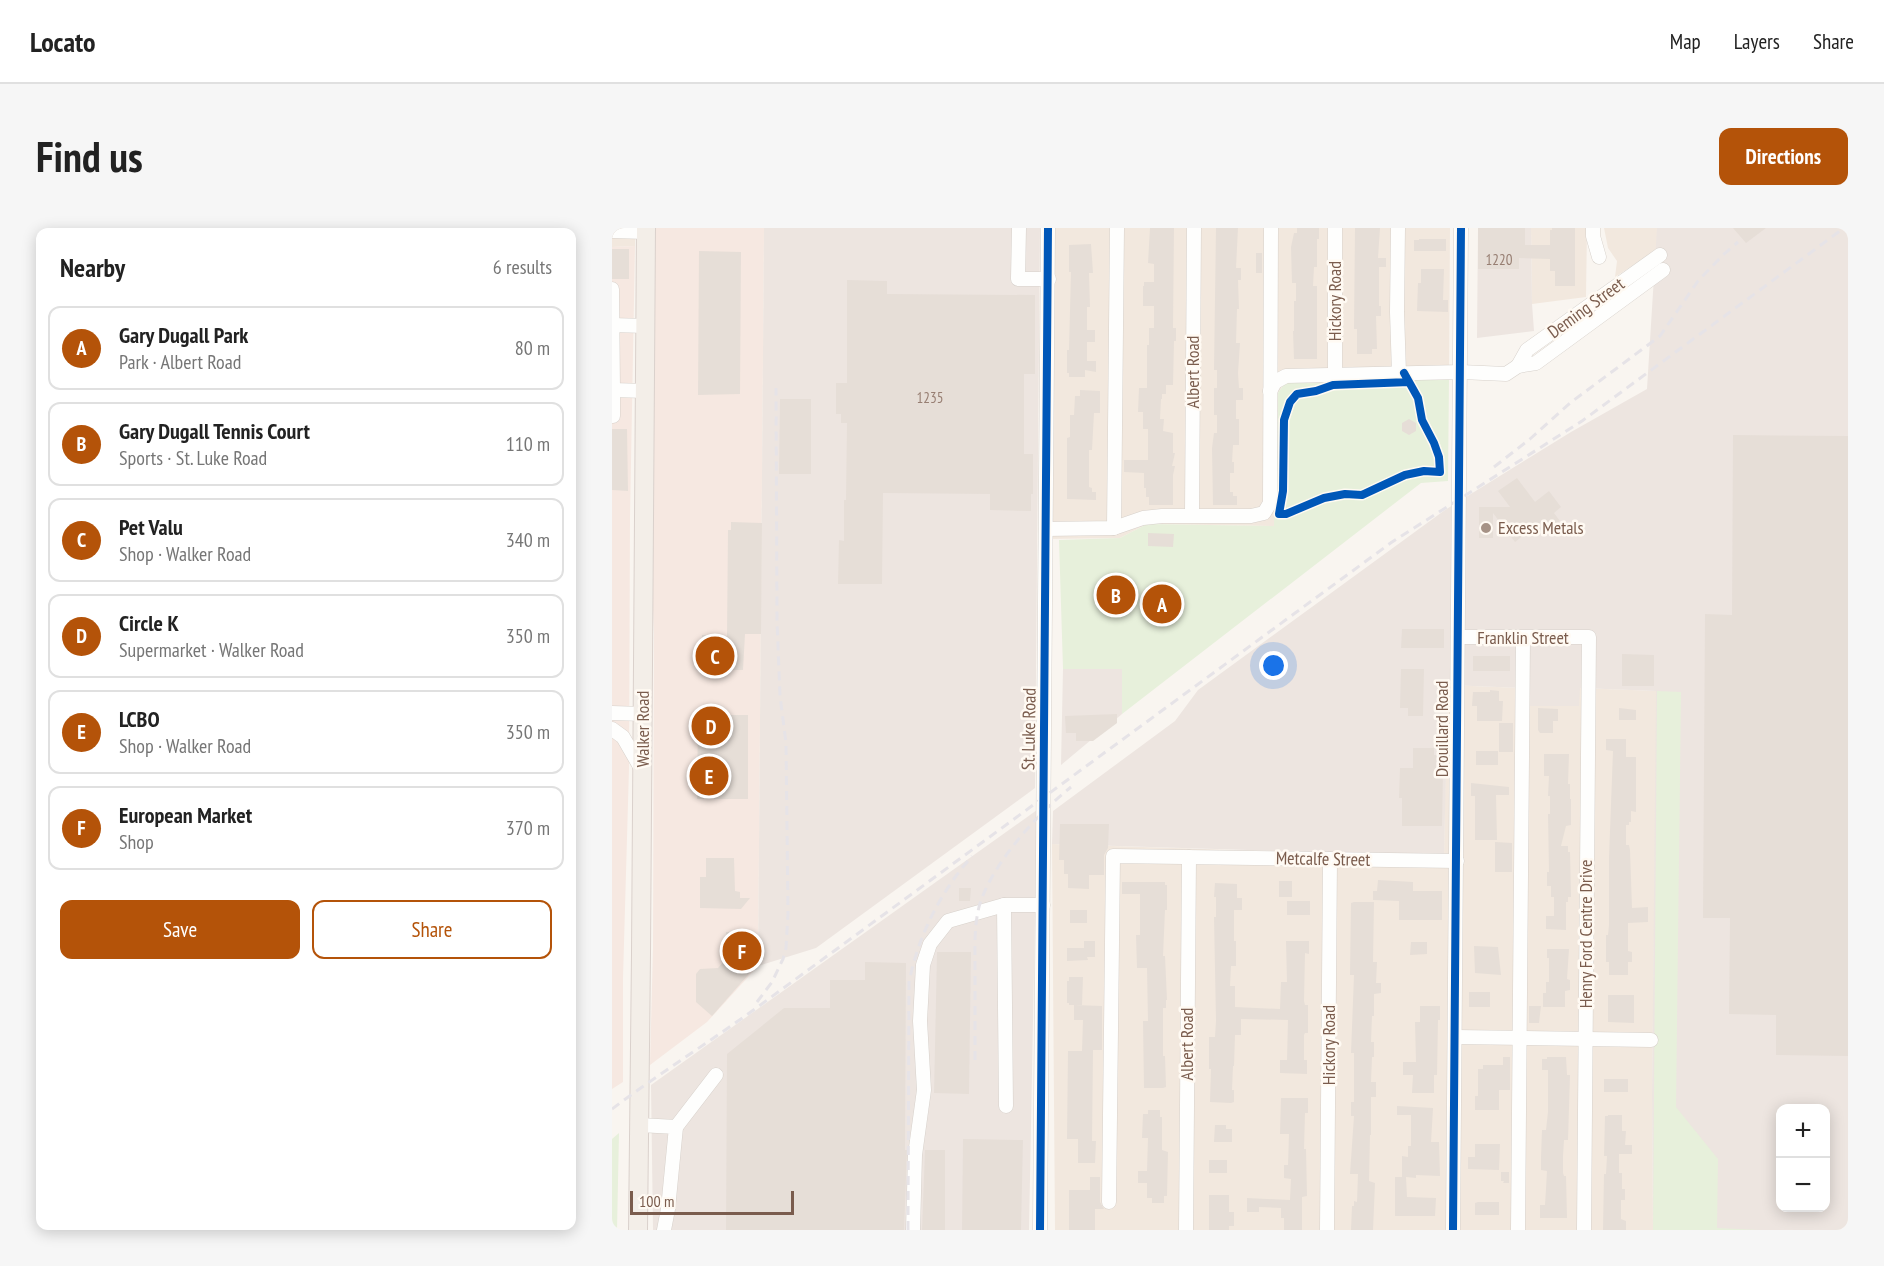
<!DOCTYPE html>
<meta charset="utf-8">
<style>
body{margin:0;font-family:"PT Sans Narrow",sans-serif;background:#f6f6f6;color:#222}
.controls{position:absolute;right:18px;bottom:18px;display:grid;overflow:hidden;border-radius:12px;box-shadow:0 3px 15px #0003}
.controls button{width:54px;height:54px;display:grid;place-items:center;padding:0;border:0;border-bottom:2px solid #e0e0e0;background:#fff;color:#222;font:30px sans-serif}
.scale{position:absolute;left:18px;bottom:15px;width:164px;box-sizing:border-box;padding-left:6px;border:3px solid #7a5c4d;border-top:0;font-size:16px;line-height:21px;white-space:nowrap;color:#7a5c4d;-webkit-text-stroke:4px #fffaf3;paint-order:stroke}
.you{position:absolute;left:662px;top:438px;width:21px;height:21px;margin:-15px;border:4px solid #fff;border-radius:50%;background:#1a73e8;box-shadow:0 0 0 9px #1a73e833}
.badge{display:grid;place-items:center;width:39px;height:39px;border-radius:50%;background:#b45309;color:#fff;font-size:20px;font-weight:700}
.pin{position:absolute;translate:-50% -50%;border:3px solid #fff;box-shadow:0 2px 6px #0006}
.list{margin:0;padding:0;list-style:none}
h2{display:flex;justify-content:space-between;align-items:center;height:78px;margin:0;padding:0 24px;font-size:26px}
h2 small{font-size:20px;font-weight:400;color:#767676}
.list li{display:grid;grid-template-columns:39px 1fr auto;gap:18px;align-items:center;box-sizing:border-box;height:84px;margin:0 12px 12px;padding:0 12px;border:2px solid #e0e0e0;border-radius:12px}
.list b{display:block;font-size:22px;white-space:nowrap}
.list p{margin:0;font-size:20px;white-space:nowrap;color:#767676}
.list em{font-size:20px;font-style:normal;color:#767676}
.actions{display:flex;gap:12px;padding:18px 24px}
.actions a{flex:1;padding:14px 0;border:2px solid #b45309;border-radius:12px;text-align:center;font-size:21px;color:#b45309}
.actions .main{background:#b45309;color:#fff}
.map{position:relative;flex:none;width:1236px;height:1002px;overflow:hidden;border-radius:12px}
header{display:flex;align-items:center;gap:36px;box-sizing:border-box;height:84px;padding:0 30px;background:#fff;border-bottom:2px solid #e0e0e0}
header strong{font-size:28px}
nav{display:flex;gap:33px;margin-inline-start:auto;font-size:21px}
.intro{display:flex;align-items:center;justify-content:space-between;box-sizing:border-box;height:144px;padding:0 36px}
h1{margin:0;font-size:42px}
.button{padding:15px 27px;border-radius:12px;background:#b45309;color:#fff;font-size:21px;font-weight:700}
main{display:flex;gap:36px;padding:0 36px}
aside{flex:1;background:#fff;border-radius:12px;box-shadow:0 3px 15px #0003}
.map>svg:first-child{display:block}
.residential{fill:#f2e8de}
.commercial{fill:#f6e8e1}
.industrial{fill:#ede5e0;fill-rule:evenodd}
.green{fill:#e7f0db}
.building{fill:#e6ded7}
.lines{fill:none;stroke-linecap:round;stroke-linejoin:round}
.minor-casing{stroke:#d7d1cb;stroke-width:15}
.major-casing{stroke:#dad1cc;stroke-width:20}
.minor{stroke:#fefefd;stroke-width:14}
.major{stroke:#f3eee8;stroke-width:18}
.rail{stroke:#e6e3e7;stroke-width:3;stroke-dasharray:9 6;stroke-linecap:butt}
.cycleway-casing{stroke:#fffaf3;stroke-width:11}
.cycleway{stroke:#0057b8;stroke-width:8}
.poi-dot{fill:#a69286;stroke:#fffaf3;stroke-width:2}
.labels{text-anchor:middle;stroke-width:5;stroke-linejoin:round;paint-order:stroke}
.number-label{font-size:15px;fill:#977e72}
.street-label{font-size:18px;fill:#7a5c4d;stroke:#fffaf3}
.poi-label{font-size:18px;fill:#7a5c4d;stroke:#fffaf3;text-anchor:start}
</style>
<header>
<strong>Locato</strong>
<nav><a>Map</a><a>Layers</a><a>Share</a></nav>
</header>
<div class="intro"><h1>Find us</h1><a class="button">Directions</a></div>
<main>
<aside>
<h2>Nearby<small>6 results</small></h2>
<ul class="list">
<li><span class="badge">A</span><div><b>Gary Dugall Park</b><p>Park · Albert Road</p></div><em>80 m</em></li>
<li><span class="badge">B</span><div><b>Gary Dugall Tennis Court</b><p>Sports · St. Luke Road</p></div><em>110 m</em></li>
<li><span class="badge">C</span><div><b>Pet Valu</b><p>Shop · Walker Road</p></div><em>340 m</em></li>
<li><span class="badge">D</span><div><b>Circle K</b><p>Supermarket · Walker Road</p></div><em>350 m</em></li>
<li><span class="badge">E</span><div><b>LCBO</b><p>Shop · Walker Road</p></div><em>350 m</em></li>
<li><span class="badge">F</span><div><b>European Market</b><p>Shop</p></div><em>370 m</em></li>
</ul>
<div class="actions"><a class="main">Save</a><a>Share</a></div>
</aside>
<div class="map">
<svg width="1236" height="1002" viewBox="0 0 1236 1002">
<rect width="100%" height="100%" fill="#f9f5f0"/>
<g class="residential">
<polygon points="0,0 23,0 23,18 0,19"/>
<polygon points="436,0 838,0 837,151 673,155 665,166 663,298 535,296 508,310 434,311"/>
<polygon points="919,0 975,0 974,69 920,76"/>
<polygon points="992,0 1047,0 1046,21 1003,49 1005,33 996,20"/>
<polygon points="835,457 910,460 967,477 967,460 1045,463 1040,867 1041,1002 443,1002 440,616 778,627 832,627"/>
</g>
<g class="commercial">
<polygon points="40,0 152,0 146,738 95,794 38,837 41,720 42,404 38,315"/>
<polygon points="23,18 18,289 17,540 11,750 11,854 0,861 0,19"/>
</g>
<g class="industrial">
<polygon points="152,0 428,0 423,560 204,720 146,738"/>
<polygon points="866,0 919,0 920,76 922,103 865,110"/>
<path d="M1045,0H1236V1002H1041L1040,867L1044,463L968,460L967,478H909L910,460L836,457L832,628L440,616L441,583L563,493L586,462L833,282L959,204L1035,161ZM1168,880H1214V980H1168Z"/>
<polygon points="451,441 511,441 510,486 449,537"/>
<polygon points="425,582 417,1002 41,1002 39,857"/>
</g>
<g class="green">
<polygon points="837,151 836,253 809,255 510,486 510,441 451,441 447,312 508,310 535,296 662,298 665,166 673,155"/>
<polygon points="1045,463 1069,464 1064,879 1106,931 1105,1000 1147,1002 1041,1002"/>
<polygon points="7,905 5,1002 0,1002 0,911"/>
</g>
<g class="building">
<polygon points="538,0 562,0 561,100 564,100 564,113 562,113 561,157 554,157 554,166 550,166 550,171 549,171 548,191 552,191 551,203 561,205 561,225 563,225 560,238 563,238 561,247 561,277 537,277 537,269 534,269 534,260 532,260 532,245 512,244 512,232 536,232 536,201 531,201 531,184 526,184 527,160 535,160 535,117 537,117 537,100 542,100 542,78 531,78 531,58 532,58 532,54 542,54 542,36 536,35"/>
<polygon points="604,0 626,0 624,40 629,40 629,52 626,52 627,81 625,81 624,115 628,115 626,145 627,160 631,160 631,172 624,172 624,191 627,191 627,217 621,217 620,234 622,234 622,245 618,245 618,264 621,264 621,268 625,268 625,277 601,277 600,220 602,205 605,205 605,187 602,187 602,160 605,160 605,142 602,142"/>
<polygon points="685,0 707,0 707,11 705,11 705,39 702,39 701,58 705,58 705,131 682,131 681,103 682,103 682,73 684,73 684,55 680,55 679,19 682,5 685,5"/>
<polygon points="743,0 768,0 766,30 774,30 774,39 767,39 767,78 769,78 769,88 764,88 765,121 760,121 760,126 745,126 745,101 742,101"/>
<polygon points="866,0 913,0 913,17 938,17 938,2 940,2 940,0 963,0 963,58 943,58 943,43 938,43 938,31 907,30 907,41 866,41"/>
<polygon points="1121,0 1154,0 1134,15"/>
<polygon points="807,11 834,11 834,23 802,23 802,12 807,12"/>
<polygon points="479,16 481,45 477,45 478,79 475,79 475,102 483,102 483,114 475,114 475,133 484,133 484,144 473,142 473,149 457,149 457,145 455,145 455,122 457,122 459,44 457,44 457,17"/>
<rect x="0" y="21" width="17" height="30"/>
<polygon points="87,23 129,24 128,166 86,167"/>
<rect x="644" y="25" width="6" height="20"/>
<polygon points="809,41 832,41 831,72 836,72 836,84 805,83 806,55 809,55"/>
<polygon points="235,52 275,53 275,66 423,67 423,146 412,146 412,226 421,226 421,266 419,266 419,283 378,282 378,266 271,265 270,356 226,356 227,312 232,313 232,272 234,272 235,195 229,195 229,186 224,186 224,155 235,155"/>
<polygon points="468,162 488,163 488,185 482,185 480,222 477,222 477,259 480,260 480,264 484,264 484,272 455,271 455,210 458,209 458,187 462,187 463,168 468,168"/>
<polygon points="168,171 199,171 199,246 167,246"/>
<polygon points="797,191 804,195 804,203 797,207 790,203 790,195"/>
<polygon points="0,201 15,201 16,263 0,262"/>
<polygon points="1121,207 1236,208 1236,828 1164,827 1164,787 1117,786 1118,690 1091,690 1093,386 1120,387"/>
<polygon points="905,250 923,274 937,263 949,279 942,285 948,293 940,299 933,291 903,314 881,285 881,310 867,310 867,279 898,279 886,263"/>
<polygon points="119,294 150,295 149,406 133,406 131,442 102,442 101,429 90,429 90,407 115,408 116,302 119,302"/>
<polygon points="536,305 562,306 561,319 536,318"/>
<polygon points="790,401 832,401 832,420 789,420"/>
<polygon points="1010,426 1042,427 1042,458 1010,458"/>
<rect x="861" y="428" width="37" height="15"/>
<polygon points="789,441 812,441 811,488 796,488 796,480 788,480"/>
<polygon points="878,462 887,463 887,473 891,473 890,493 865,493 865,478 860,478 861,464 878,464"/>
<polygon points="926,480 946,481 946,493 941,493 941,505 928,505 926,502"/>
<polygon points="1007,480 1024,482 1024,492 1007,492"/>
<polygon points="505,486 505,495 481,513 464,513 464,505 454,505 453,488"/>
<polygon points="86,487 136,487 136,571 85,571"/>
<rect x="887" y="495" width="14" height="29"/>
<polygon points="994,511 1014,511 1014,529 1024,529 1024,584 1019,583 1019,594 1017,594 1017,597 1014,597 1014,617 1017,617 1018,622 1020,680 1036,679 1036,694 1016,695 1016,723 1020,724 1020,734 1016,734 1016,747 997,747 997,734 994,734 994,707 996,707 997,697 997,630 1001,523 994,522"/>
<polygon points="801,520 822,520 822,527 824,527 824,541 831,541 830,598 790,598 790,570 787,570 788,540 801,540"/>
<rect x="864" y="523" width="22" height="14"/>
<polygon points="932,526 957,526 956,556 958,556 958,571 959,571 959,597 954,598 949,618 956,618 956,624 958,624 959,669 956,669 956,674 954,674 954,702 934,701 934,688 942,688 942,669 939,669 939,658 935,658 935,644 937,644 936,586 938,586 938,568 936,568 937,548 932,548"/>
<polygon points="859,555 897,559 897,567 884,567 885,612 863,612 863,568 859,568"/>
<polygon points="448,596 497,596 496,620 492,627 492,647 477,647 477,661 456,660 456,646 452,646 452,632 447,632"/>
<polygon points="883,614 900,615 900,644 883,644"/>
<polygon points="94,630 122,630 123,663 128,664 128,670 138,670 129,681 88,680 88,649 94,649"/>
<polygon points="766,652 801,654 801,663 830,663 830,692 787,692 787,673 761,672 761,663 765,663"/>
<rect x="667" y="653" width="13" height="16"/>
<polygon points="510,654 553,654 553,657 555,657 555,682 553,682 551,728 553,728 555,772 554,772 554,780 551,780 551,828 553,828 554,859 551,860 532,860 531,793 536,793 535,740 525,740 524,707 528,707 528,666 510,666"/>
<polygon points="603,655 625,656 625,670 630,670 630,682 622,682 622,713 624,713 624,738 619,738 618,758 623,758 623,779 668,781 669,754 675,754 674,713 697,713 697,726 693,725 692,773 693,777 696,777 696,805 693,805 692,807 692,832 695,832 695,846 668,845 668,832 675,832 676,792 629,791 629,807 623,807 622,838 621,838 620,862 622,862 622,874 619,875 598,874 599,841 597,841 597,809 603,809 604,793 602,689 604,689 604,669 602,669"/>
<polygon points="347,660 359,660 358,673 347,673"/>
<rect x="675" y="673" width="23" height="14"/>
<polygon points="742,674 762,674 761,734 765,734 764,755 769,755 769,765 762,766 762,788 760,788 759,814 762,814 762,829 760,829 759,854 764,854 764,869 759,869 759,907 758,907 757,953 763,955 761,1002 739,1002 740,978 742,978 742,973 745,974 746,946 738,946 742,888 739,888 739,874 742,874 742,825 739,825 742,747 738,747 739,675"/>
<rect x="458" y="682" width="17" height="13"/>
<polygon points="114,704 143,704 143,739 100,788 84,774 84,746 88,741 106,740 113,732"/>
<polygon points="472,713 483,713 483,729 475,729 476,732 455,733 455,720 472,720"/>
<polygon points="799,714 815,714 815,726 798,727"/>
<polygon points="862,718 886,719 889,747 863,745"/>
<polygon points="935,721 957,721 955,751 958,752 958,762 953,763 953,779 931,779 931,765 934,765 934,754 937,754 937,730 935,730"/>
<polygon points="325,724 359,724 357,866 322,865"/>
<polygon points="253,734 294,735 293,922 295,922 292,1002 114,1002 115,826 172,780 218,780 218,752 253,752"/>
<polygon points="457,749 471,749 470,777 457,777 457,775 455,775 455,753 457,753"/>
<rect x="857" y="764" width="21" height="15"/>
<polygon points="996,767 1022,767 1022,795 996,794"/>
<polygon points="462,777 490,778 490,822 481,822 480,913 484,913 483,935 466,935 466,911 455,911 456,823 470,823 471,792 462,792"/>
<polygon points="808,778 828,778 828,792 826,792 825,847 822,847 822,865 800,865 801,847 791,847 791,834 804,834 803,794 808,794"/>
<polygon points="917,778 929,778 927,795 917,795"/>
<polygon points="891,829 898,829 898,862 887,862 887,882 863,882 863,868 866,868 866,841 871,841 871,837 891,837"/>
<polygon points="935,829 954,829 955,847 958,847 956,912 952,912 951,928 951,945 952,948 954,948 955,990 928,990 928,977 933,977 934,961 935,943 929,942 929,929 930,902 934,902 936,884 936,842 930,842 930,831 935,831"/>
<rect x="992" y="851" width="24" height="13"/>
<polygon points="669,870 696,870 696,885 693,885 692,921 694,921 695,968 690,969 690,1002 672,1002 672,990 669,990 669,980 647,979 647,984 635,984 635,970 678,972 679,951 672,950 672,937 676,937 677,906 668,906"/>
<polygon points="785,878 821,880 819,914 827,914 828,948 804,947 804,950 794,949 795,969 824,970 823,988 783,988 783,949 790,949 790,928 796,929 796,918 799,918 799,887 785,887"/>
<polygon points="536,882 548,882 548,889 550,889 550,922 556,924 555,968 552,968 552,975 540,975 540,970 535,970 535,955 526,955 526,943 535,943 536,910 530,910 531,886 536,886"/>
<polygon points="996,887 1010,887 1010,903 1014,903 1013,917 1020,917 1020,926 1007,926 1007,945 1010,945 1010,961 1013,961 1013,972 1009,972 1009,991 1014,993 1014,1002 991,1002 992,946 994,946 995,928 992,928 993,888 996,888"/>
<polygon points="603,897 614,897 614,901 620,901 620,914 602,914"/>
<polygon points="351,911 411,912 409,1002 350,1002"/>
<polygon points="863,916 888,916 887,942 856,941 856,929 863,929"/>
<polygon points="313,922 333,922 333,1002 310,1002"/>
<rect x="597" y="932" width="18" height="13"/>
<polygon points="889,944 897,944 897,955 891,955 892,953 889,953"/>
<polygon points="478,949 488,949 488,974 492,981 483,981 483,1002 457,1002 457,962 478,962"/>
<polygon points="597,967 617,967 617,984 622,984 622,998 617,998 617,1002 597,1002"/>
<polygon points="866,974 887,974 887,987 863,987 863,975"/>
</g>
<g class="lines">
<g class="minor-casing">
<g id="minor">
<polyline points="407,0 406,51 437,51"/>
<polyline points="786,0 785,84 787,145"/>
<polyline points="981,0 981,8 987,29"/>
<polyline points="0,3 34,4"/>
<polyline points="0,61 1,162 33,163"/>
<polyline points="0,97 33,98"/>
<polyline points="906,138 915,122 1048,27"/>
<polyline points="723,146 723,0"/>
<polyline points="1,162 1,188"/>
<polyline points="658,163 663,154 674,148 849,144 894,146 906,138 924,135 1051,42"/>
<polyline points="580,287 582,0"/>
<polyline points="502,300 505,0"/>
<polyline points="434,301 502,300 531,290 550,288 639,288 652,285 658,275 659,0"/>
<polyline points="846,409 977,409 972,1002"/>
<polyline points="0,485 31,486"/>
<polyline points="0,501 11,509 30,542"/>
<polyline points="392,677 394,878"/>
<polyline points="844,809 1039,812"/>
<polyline points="27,897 64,899 56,981 52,1002"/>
<polyline points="64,899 104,847"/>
<polyline points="497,974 501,628 845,633"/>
<polyline points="301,1002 303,927 312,862 308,793 311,737 318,716 336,693 392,677 431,677"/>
<polyline points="428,1002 436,0"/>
<polyline points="574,1002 577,629"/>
<polyline points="715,1002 718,631"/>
<polyline points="841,1002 849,0"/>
<polyline points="906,1002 911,410"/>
</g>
</g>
<g class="major-casing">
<polyline id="major" points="26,1002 29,726 34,0"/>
</g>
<use href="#minor" class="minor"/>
<use href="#major" class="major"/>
<g class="rail">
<polyline points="882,239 918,211 958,175 1048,108 1086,53 1111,27 1126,14"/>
<polyline points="145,774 160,754 171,731 174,720 176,685 174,515 168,468 165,393 164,160"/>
<path d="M363,832C363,801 363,770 363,739C363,719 362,699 367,679C378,638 426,585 459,559"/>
<path d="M0,881C48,845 99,813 147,778L780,314L970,193L1232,0"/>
<path d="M296,1002L297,754C307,706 328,665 360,628"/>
</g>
<g class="cycleway-casing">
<g id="cycleway">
<polyline points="792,145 806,170 810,192 822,215 827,229 828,244 812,243 793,247 750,267 733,266 712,270 674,286 667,286 671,263 672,192 678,174 685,166 704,163 721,157 797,154"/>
<polyline points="428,1002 436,0"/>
<polyline points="841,1002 849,0"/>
</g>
</g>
<use href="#cycleway" class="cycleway"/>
</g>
<circle class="poi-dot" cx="874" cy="300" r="6"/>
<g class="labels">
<g class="number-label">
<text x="887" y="37">1220</text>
<text x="318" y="175">1235</text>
</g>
<g class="street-label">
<text transform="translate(723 73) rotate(-90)" y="6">Hickory Road</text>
<text transform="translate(974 80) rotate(-36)" y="6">Deming Street</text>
<text transform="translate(581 144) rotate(-90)" y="6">Albert Road</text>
<text x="911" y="416">Franklin Street</text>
<text transform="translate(31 501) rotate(-90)" y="6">Walker Road</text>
<text transform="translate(417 501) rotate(-89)" y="6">St. Luke Road</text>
<text transform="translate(830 501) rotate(-90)" y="6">Drouillard Road</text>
<text transform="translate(711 631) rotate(1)" y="6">Metcalfe Street</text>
<text transform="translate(974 706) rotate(-90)" y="6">Henry Ford Centre Drive</text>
<text transform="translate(575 816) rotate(-90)" y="6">Albert Road</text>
<text transform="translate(717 817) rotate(-90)" y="6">Hickory Road</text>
</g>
<g class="poi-label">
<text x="886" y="306">Excess Metals</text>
</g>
</g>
</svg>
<div class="controls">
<button>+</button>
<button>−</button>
</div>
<div class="scale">100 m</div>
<div class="you"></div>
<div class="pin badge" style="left:550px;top:376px">A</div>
<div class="pin badge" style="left:504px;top:367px">B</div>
<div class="pin badge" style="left:103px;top:428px">C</div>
<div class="pin badge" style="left:99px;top:498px">D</div>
<div class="pin badge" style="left:97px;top:548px">E</div>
<div class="pin badge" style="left:130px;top:723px">F</div>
</div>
</main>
